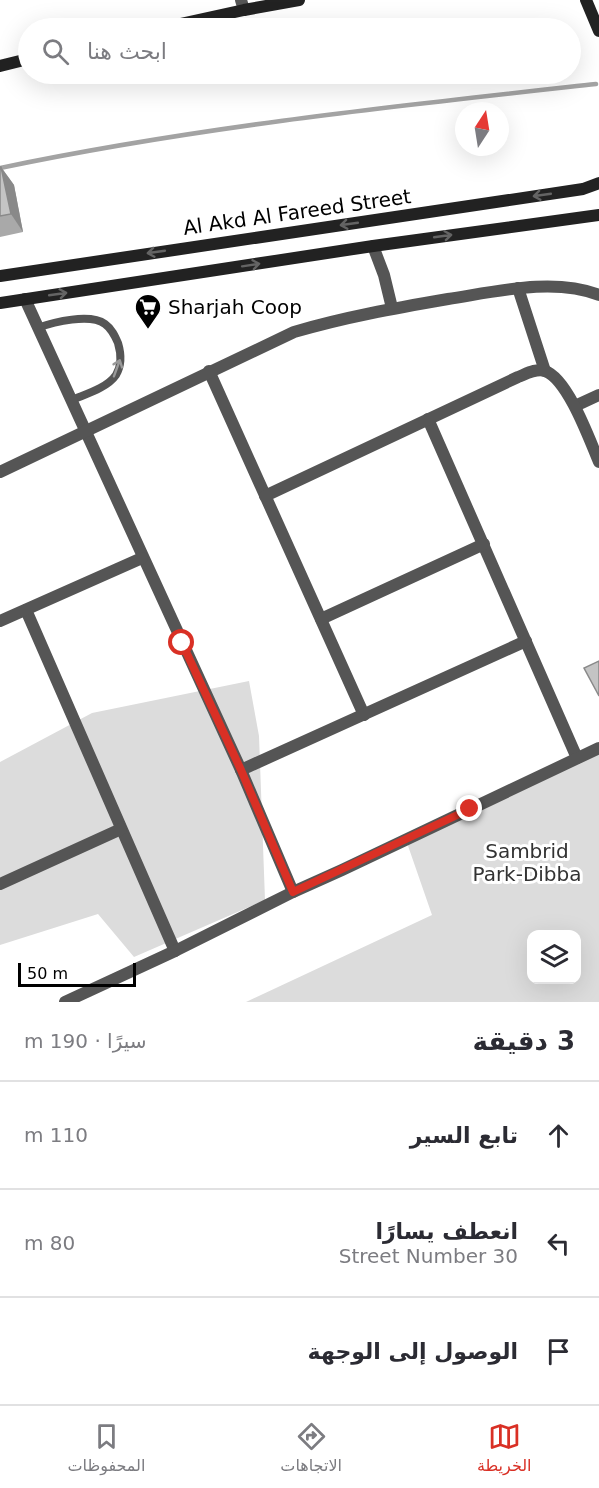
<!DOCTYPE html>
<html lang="ar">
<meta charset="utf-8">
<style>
body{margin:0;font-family:"DejaVu Sans","Noto Sans Arabic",sans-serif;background:#f2f2f3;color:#2b2b33;direction:rtl}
.controls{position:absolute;right:18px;bottom:18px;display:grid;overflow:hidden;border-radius:12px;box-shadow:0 6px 24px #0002}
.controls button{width:54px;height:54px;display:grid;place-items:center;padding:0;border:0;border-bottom:2px solid #e1e1e2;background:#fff;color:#2b2b33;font:30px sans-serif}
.compass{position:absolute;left:455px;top:102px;width:54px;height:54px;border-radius:50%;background:#fff;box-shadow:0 6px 24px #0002;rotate:12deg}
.scale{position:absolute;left:18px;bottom:15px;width:118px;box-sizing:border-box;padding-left:6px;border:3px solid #000;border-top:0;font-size:16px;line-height:21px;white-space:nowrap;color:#000;-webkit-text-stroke:4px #fff;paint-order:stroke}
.stop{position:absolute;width:18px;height:18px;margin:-14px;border:4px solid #d93025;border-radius:50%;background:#fff}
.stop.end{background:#d93025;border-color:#fff;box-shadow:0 2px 6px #0008}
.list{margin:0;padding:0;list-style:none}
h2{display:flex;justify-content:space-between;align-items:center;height:78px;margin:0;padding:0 24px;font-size:26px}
h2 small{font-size:20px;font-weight:400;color:#7c7c81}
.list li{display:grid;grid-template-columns:39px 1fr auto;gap:18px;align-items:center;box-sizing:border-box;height:108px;padding:0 24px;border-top:2px solid #e1e1e2}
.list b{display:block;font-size:22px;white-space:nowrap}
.list p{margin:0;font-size:20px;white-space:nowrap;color:#7c7c81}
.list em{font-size:20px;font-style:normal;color:#7c7c81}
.icon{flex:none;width:33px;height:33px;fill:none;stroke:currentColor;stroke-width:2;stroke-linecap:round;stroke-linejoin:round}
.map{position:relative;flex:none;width:599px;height:1002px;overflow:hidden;direction:ltr}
.search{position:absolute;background:#fff;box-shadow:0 6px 24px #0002;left:18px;right:18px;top:18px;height:66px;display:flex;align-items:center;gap:15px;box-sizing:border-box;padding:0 21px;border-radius:33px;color:#7c7c81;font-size:22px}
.sheet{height:402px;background:#fff}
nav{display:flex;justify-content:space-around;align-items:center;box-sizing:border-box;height:84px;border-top:2px solid #e1e1e2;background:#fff;font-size:16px;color:#7c7c81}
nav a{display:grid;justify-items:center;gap:3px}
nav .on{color:#d93025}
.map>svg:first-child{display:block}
.green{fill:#dcdcdc;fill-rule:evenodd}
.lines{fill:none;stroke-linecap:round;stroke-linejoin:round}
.stream{stroke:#a3a3a3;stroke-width:4.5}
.lane{stroke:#555;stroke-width:8}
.street{stroke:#555;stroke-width:12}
.secondary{stroke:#222;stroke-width:12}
.wall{fill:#a9a9a9}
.shaded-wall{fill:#898989}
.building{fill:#c4c4c4;stroke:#898989;stroke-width:1.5}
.oneway{stroke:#646464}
.oneway2{stroke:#999}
.route{stroke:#d93025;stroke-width:8}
.labels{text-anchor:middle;stroke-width:6;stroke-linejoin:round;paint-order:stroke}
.street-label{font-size:20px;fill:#000;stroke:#fff}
.poi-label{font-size:20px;fill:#000;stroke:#fff;text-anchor:start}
.park-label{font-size:20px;fill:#333;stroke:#fff}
</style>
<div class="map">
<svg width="599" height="1002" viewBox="0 0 599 1002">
<rect width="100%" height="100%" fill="#fff"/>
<g class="green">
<polygon points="249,681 259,736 265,900 134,957 98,914 0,945 0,762 92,713"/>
<path d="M599,749V1002H246L432,915L406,840ZM532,934H576V980H532Z"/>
</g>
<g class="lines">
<path class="stream" d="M0,168C196,127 396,106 596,84"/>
<path class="lane" d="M37,328C54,322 90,313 105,324C112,329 115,336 118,343C121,353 122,365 116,375C107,388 86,394 72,400"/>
<g class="street">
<polyline points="241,0 244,10"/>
<polyline points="373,246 384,275 392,308"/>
<polyline points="518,288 545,371"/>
<polyline points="25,299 241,770 293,892"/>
<polyline points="209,371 364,715"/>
<polyline points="575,406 599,395"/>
<polyline points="428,419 577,758"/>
<path d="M0,472L294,332C345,317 396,308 448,299C494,292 554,277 599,295"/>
<path d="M265,496L518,377C526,374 536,368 545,371C568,379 590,441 599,462"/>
<polyline points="26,610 175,951"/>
<polyline points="321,619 484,544"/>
<polyline points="0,621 142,558"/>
<polyline points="241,770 526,641"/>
<polyline points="0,884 121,829"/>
<polyline points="65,1002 175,951 293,892 342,870 599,748"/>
</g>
<g class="secondary">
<polyline points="586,0 599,31"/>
<polyline points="162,28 244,10 299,0"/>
<polyline points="0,66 28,59"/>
<polyline points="0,276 583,189 599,183"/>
<polyline points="0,303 373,246 599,215"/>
</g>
</g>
<polygon class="wall" points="0,167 1,167 14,185 23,232 0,237"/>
<polygon class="shaded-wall" points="1,167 14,185 23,232 11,214"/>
<g class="building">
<polygon points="0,167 1,167 11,214 0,216"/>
<polygon points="599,661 599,696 584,668"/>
</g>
<defs><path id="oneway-shaft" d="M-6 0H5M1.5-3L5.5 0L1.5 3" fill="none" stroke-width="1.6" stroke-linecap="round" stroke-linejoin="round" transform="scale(1.5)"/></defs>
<g class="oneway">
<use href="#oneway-shaft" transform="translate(542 195) rotate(172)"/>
<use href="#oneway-shaft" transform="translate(349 224) rotate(172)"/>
<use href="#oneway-shaft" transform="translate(443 236) rotate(-8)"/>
<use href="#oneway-shaft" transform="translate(156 252) rotate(172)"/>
<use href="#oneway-shaft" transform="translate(251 265) rotate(-9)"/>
<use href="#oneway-shaft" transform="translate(58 294) rotate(-8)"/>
</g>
<use class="oneway2" href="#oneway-shaft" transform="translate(117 368) rotate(-70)"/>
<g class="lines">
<polyline class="route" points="182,643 241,770 293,892 470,809"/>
</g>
<defs>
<g id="supermarket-pin" transform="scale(1.35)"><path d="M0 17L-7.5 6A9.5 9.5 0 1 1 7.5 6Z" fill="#000" stroke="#fff"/><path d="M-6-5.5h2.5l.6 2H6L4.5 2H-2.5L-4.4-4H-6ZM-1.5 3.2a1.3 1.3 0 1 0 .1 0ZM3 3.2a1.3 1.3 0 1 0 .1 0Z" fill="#fff"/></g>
</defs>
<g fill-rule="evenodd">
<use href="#supermarket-pin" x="148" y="307"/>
</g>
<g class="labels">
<g class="street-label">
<text transform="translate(297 212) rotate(-8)" y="7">Al Akd Al Fareed Street</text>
</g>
<g class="poi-label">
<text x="168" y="314">Sharjah Coop</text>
</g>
<g class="park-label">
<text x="527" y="858">Sambrid<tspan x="527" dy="23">Park-Dibba</tspan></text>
</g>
</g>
</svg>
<div class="controls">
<button><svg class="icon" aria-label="layers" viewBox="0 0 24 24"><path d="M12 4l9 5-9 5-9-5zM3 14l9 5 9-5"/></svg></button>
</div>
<svg class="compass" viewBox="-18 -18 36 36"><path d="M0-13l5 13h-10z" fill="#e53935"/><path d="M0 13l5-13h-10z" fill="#7c7c81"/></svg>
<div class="scale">50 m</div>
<div class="stop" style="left:182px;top:643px"></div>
<div class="stop end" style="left:470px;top:809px"></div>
<div class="search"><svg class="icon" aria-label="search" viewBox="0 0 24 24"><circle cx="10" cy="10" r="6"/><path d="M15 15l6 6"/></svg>ابحث هنا</div>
</div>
<section class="sheet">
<h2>3 دقيقة<small>سيرًا · 190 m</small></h2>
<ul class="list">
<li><svg class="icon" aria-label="ahead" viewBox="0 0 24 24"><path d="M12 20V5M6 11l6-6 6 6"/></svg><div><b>تابع السير</b></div><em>110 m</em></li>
<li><svg class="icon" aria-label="left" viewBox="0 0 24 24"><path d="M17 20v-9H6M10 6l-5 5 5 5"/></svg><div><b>انعطف يسارًا</b><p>Street Number 30</p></div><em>80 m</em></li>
<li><svg class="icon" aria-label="arrive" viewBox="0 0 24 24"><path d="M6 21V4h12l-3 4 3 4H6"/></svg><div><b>الوصول إلى الوجهة</b></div></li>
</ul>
</section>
<nav>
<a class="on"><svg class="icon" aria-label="map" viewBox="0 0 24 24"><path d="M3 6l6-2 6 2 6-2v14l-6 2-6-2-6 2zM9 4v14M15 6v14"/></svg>الخريطة</a>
<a><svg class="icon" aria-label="directions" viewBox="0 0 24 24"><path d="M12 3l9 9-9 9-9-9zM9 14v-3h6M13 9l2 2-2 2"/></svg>الاتجاهات</a>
<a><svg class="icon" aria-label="saved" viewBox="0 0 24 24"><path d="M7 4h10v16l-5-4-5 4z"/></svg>المحفوظات</a>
</nav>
